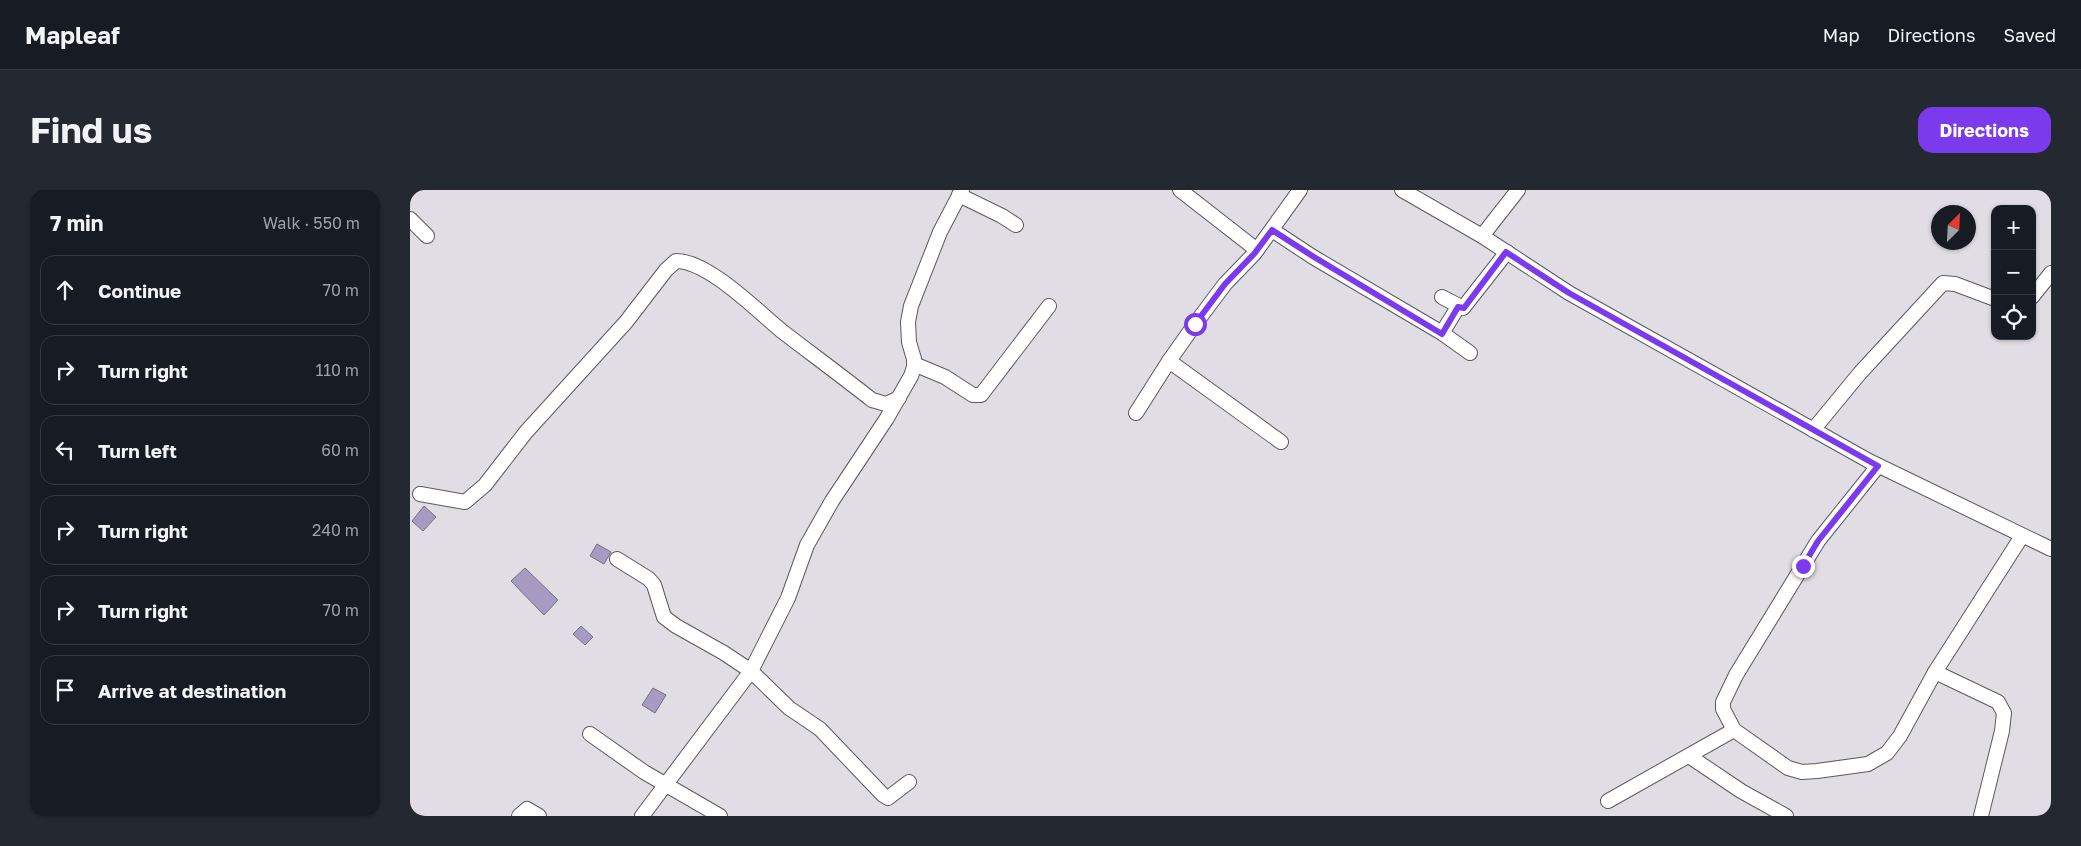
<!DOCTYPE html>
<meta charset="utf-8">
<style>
body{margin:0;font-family:"Golos Text",sans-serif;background:#242831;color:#f1f3f6}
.controls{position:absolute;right:15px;top:15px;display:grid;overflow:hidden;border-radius:10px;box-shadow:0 1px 4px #0004}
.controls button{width:45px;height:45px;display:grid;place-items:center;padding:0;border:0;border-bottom:1px solid #363941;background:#171b24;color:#f1f3f6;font:25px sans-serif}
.compass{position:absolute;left:1521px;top:15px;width:45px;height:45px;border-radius:50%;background:#171b24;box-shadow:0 1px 4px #0004;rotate:24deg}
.stop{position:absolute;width:15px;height:15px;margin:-11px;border:4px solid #7c3aed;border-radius:50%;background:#fff}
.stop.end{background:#7c3aed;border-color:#fff;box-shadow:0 1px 5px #0008}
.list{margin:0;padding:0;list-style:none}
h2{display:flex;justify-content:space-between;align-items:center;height:65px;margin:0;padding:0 20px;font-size:21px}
h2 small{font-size:16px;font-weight:400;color:#9ea1a6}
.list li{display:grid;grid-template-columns:32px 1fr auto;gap:15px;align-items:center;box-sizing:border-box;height:70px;margin:0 10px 10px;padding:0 10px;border:1px solid #363941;border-radius:15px}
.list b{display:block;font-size:19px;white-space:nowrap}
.list em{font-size:16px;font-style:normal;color:#9ea1a6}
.icon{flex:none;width:28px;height:28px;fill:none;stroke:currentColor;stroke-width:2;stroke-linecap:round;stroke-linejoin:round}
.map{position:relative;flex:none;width:1641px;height:626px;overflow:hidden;border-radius:15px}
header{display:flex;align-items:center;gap:30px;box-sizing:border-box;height:70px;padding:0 25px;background:#171b24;border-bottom:1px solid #363941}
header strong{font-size:24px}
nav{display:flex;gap:28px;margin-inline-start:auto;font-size:18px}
.intro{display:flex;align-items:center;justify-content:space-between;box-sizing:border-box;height:120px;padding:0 30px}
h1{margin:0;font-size:35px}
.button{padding:12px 22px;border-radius:15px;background:#7c3aed;color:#fff;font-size:18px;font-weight:700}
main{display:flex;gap:30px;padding:0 30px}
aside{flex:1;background:#171b24;border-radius:15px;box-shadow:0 1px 4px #0004}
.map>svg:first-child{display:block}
.building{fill:#a79bc4;stroke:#747277}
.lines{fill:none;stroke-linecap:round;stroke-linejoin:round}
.minor-casing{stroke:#5b595e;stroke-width:16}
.minor{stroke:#fff;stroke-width:14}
.route{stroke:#7c3aed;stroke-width:6}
</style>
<header>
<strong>Mapleaf</strong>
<nav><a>Map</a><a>Directions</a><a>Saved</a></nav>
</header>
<div class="intro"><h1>Find us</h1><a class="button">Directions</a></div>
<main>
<aside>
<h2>7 min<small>Walk · 550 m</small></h2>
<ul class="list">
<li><svg class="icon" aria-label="ahead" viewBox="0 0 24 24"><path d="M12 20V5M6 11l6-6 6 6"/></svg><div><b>Continue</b></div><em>70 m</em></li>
<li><svg class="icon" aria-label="right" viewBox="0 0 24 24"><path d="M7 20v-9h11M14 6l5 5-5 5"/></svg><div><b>Turn right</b></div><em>110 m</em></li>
<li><svg class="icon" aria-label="left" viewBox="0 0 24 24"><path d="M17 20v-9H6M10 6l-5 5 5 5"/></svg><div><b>Turn left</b></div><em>60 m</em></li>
<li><svg class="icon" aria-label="right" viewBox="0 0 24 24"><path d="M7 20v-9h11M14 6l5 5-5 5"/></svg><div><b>Turn right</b></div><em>240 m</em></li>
<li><svg class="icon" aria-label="right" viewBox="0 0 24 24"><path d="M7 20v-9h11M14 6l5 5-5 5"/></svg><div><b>Turn right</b></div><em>70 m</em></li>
<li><svg class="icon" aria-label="arrive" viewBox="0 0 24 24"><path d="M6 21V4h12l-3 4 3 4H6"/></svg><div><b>Arrive at destination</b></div></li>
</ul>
</aside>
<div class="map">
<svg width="1641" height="626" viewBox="0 0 1641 626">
<rect width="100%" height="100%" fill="#e0dee4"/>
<g class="building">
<polygon points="14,316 26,327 13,341 2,331"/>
<polygon points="187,354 201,362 194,374 180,366"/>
<polygon points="115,378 148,410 134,425 101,391"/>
<polygon points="171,436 183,447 175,455 163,444"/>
<polygon points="243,498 256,505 245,523 232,515"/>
</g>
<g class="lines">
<g class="minor-casing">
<g id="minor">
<polyline points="770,0 847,60"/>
<polyline points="992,0 1072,46 1159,103 1459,271 1641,359"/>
<polyline points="549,5 592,26 606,35"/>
<polyline points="0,29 17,46"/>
<polyline points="862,40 903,67 1032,143 1048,117"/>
<polyline points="1072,46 1108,0"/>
<polyline points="1032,107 1053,118 1097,62"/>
<polyline points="1622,107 1641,83"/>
<polyline points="1032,143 1060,163"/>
<polyline points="759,171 871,252"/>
<polyline points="504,174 535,187 563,205 571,205 639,116"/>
<polyline points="726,223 759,171 785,134 815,94 844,64 890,0"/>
<polyline points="1403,240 1450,183 1533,93 1545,94 1585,109"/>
<polyline points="1468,276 1408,351 1326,485 1313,512 1313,519 1324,540 1378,578 1392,582 1407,581 1458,574 1477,563 1490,546 1525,482 1612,346"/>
<path d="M10,304L55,312L75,295L116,242L216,132L256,80L266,71C299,71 348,122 373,142C403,165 433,187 462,210L476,214L489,208"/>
<polyline points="207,369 239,389 244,395 254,427 266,436 314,463 341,481 379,518 410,539 473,605 478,608 499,592"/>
<polyline points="1525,482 1588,512 1594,523 1592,541 1571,626"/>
<polyline points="180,544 234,582 310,626"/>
<polyline points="1279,566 1331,601 1376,626"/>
<polyline points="1198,611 1324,540"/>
<polyline points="109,626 117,619 129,626"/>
<polyline points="232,626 341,481 378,408 397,355 422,311 477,228 501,186 504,177 504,169 499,152 498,132 501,116 530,42 552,0"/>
</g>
</g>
<use href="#minor" class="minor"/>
</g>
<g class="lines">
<polyline class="route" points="785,134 815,94 844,64 862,40 904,67 1032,144 1048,117 1054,118 1096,62 1159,103 1468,276 1408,351 1393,376"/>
</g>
</svg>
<div class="controls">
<button>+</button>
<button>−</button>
<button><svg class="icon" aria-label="locate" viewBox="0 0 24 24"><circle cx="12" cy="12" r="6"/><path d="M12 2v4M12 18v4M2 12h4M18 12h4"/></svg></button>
</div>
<svg class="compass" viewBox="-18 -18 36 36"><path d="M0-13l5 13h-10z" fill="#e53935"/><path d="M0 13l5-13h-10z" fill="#9ea1a6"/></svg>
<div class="stop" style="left:785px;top:134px"></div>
<div class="stop end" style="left:1393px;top:376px"></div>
</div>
</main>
